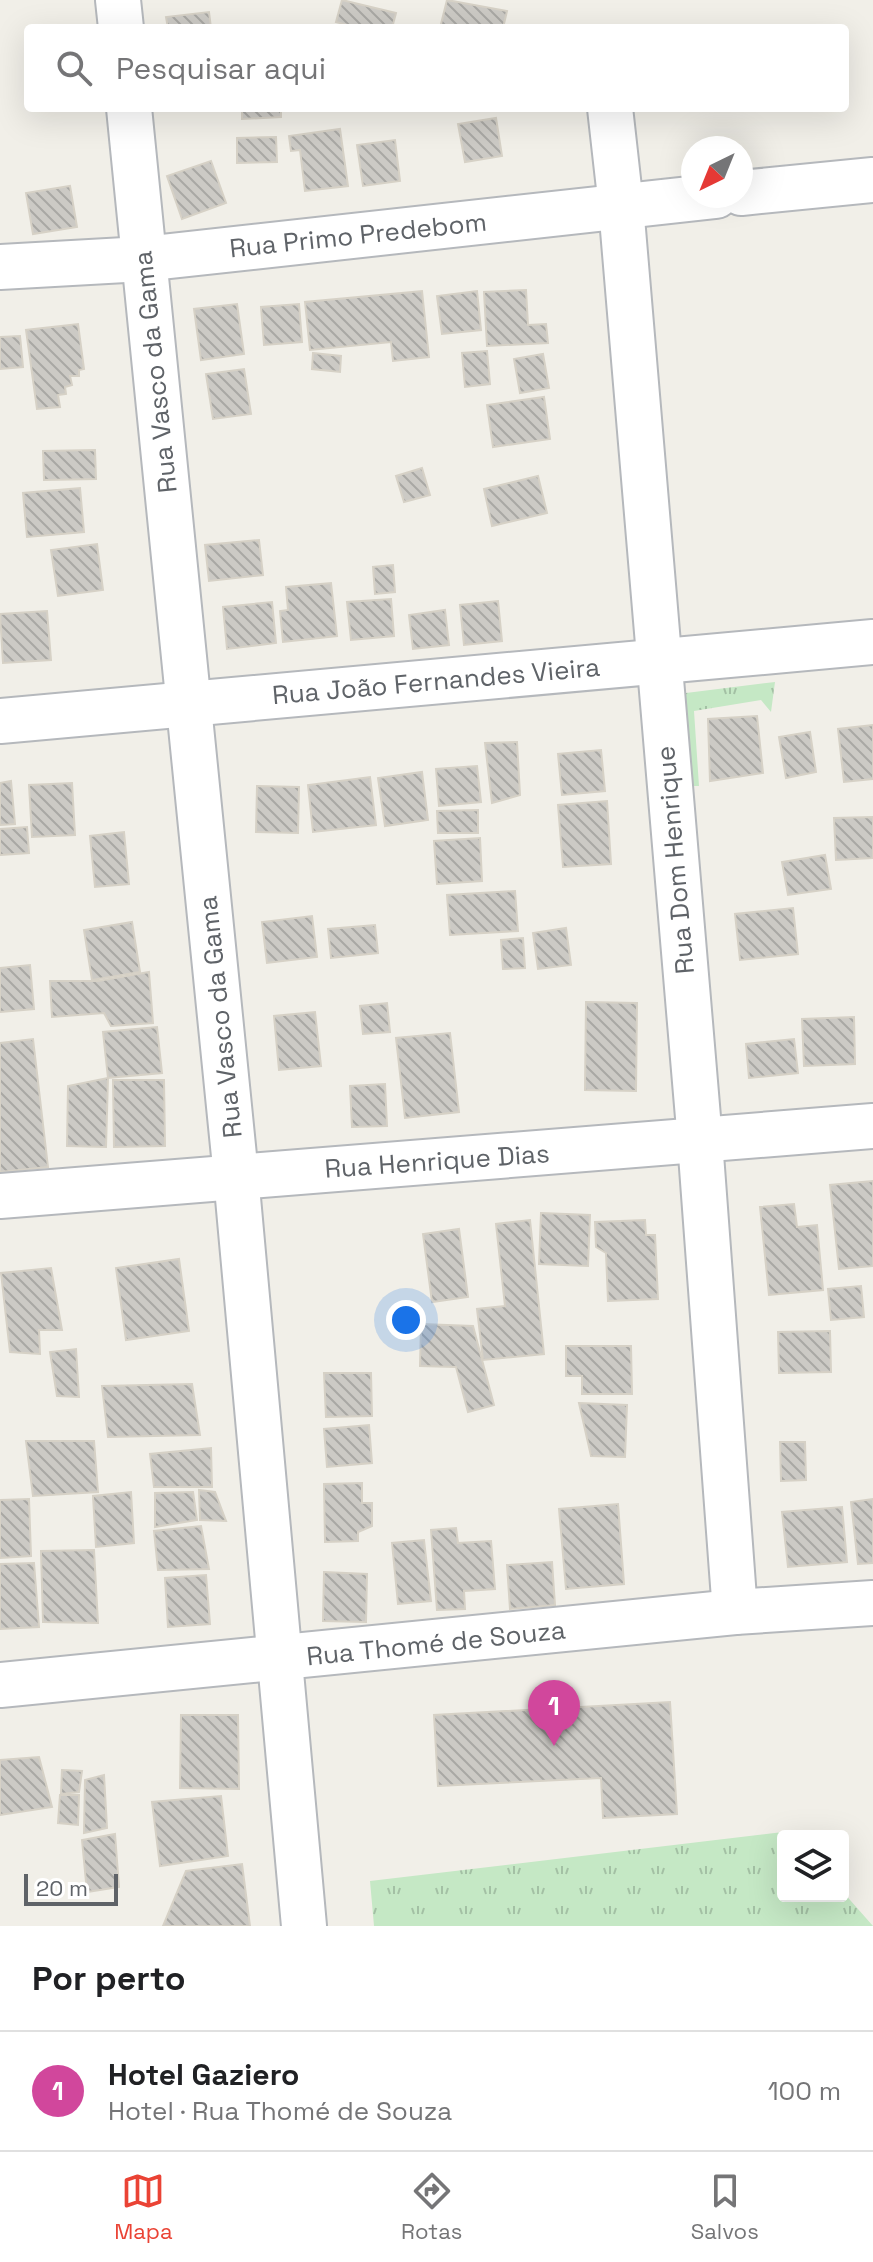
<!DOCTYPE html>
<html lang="pt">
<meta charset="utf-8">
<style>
body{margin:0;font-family:"Space Grotesk",sans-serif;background:#f6f6f6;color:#202124}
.controls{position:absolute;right:24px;bottom:24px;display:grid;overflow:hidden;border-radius:8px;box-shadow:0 8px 32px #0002}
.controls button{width:72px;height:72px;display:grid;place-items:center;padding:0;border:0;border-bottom:2px solid #e0e0e0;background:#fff;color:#202124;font:40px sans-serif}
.compass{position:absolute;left:681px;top:136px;width:72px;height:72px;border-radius:50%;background:#fff;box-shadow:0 8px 32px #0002;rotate:223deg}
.scale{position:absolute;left:24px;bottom:20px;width:94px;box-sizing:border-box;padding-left:8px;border:4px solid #5f6368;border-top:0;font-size:22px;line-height:28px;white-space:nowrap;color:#5f6368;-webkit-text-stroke:6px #fff;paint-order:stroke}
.you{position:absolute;left:406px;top:1320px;width:28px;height:28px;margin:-20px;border:6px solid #fff;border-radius:50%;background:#1a73e8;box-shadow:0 0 0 12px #1a73e833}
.badge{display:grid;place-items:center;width:52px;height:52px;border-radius:50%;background:#ea4335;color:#fff;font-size:26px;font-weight:700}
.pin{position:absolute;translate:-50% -66px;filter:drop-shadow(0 2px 4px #0008)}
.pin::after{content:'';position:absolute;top:42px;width:28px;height:24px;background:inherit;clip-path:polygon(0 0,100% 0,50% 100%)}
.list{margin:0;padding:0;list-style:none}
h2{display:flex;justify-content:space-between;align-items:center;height:104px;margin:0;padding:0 32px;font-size:34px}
h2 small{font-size:26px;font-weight:400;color:#757577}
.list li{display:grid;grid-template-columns:52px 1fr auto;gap:24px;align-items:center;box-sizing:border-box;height:120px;padding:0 32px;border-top:2px solid #e0e0e0}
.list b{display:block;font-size:30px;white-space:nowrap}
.list p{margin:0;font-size:26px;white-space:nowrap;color:#757577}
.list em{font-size:26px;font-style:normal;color:#757577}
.icon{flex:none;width:44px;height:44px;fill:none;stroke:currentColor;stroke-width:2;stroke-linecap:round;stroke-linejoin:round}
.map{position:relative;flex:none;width:873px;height:1926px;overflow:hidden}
.search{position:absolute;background:#fff;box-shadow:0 8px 32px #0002;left:24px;right:24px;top:24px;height:88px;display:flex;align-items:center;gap:20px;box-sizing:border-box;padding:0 28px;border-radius:8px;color:#757577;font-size:30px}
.sheet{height:224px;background:#fff}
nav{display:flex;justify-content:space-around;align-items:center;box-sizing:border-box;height:112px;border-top:2px solid #e0e0e0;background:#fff;font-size:22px;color:#757577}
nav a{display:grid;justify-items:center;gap:4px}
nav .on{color:#ea4335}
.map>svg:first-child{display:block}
.grass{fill:url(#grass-tufts)}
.building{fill:url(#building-back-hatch);stroke:#d6d1c6;stroke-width:2}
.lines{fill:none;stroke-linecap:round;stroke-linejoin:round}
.minor-casing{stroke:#b5b8bc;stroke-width:48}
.minor{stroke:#fff;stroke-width:44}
.labels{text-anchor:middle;stroke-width:8;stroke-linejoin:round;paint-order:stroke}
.street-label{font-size:26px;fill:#5f6368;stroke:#fff}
</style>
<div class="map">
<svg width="873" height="1926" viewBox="0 0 873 1926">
<defs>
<pattern id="grass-tufts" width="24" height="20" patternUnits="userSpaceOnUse" patternTransform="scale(2)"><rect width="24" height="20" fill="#c5e8c5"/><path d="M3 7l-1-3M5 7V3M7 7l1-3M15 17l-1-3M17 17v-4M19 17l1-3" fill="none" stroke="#a3c0a4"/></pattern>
<pattern id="building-back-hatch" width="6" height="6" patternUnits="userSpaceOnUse" patternTransform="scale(2)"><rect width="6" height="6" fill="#cccac5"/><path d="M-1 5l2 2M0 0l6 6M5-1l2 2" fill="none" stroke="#a9a8a4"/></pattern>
</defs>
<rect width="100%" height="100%" fill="#f1efe8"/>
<g class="grass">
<polygon points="775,682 771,712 761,700 694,711 699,786 687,786 678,694"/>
<polygon points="783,1832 787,1836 783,1836 783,1896 843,1896 843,1892 873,1926 374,1926 370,1881"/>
</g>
<g class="building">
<polygon points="342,0 396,13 392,28 359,28 336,22"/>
<polygon points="447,0 507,11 503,28 440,28"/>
<polygon points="209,12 211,28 168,28 166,17"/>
<polygon points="242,108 281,108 281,117 242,119"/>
<polygon points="496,118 502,156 465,162 458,124"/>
<polygon points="340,129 348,186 305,191 300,150 291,151 289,136"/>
<polygon points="276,137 277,162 237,163 237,138"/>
<polygon points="395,140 400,181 363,186 357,145"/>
<polygon points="211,161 226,203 182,219 167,176"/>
<polygon points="70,186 77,227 33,234 26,193"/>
<polygon points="526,290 528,325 546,324 548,343 487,346 484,292"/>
<polygon points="422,291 429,357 393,361 391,342 310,350 305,302"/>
<polygon points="477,291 481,330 442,334 437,296"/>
<polygon points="237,304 244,354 201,360 194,309"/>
<polygon points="299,304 302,342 264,345 261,307"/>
<polygon points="78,324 84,369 79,370 79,376 70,376 72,385 65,387 66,394 58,395 60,407 37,409 26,330"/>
<polygon points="20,336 23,367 0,369 0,337"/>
<polygon points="487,351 490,384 465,387 462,353"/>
<polygon points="313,353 341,356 340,372 312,369"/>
<polygon points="543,354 549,388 520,393 514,359"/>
<polygon points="244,369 251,414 213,419 206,374"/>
<polygon points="544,397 550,439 493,447 487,405"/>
<polygon points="95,450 96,479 44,480 43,451"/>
<polygon points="422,468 430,495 404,502 396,476"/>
<polygon points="538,476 547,513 492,526 484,489"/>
<polygon points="80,488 84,532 27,537 23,493"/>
<polygon points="259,540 263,575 209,581 205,545"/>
<polygon points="97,544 103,590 58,596 51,550"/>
<polygon points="393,565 395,592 375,594 373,567"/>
<polygon points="331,583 337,636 283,642 280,611 288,610 286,587"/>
<polygon points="391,599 394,636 351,640 347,602"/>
<polygon points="498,601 502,641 464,645 460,605"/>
<polygon points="272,602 276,643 227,649 223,607"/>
<polygon points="445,610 449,645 413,649 409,615"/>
<polygon points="47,611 51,660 3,663 0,614"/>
<polygon points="757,716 763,773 710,781 708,719"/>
<polygon points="873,725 873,779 844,782 838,729"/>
<polygon points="810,732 816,772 786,778 779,737"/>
<polygon points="517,742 520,795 492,803 485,743"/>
<polygon points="601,750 605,791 562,795 558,754"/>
<polygon points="477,766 481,802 439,806 436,769"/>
<polygon points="422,772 428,820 385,826 378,778"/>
<polygon points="370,777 376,825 313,832 308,785"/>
<polygon points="11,781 15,824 0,825 0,783"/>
<polygon points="72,783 75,835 32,837 29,785"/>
<polygon points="257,786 299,787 298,833 256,832"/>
<polygon points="607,801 611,864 563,867 558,805"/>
<polygon points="478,810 478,833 438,833 437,811"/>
<polygon points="873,817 873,858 836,860 834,818"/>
<polygon points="27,827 29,853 0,855 0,829"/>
<polygon points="124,832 129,884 95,887 90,836"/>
<polygon points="480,838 482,881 437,884 434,841"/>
<polygon points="825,855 831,889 788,895 782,862"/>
<polygon points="515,891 518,931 450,935 447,895"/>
<polygon points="793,908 798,954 740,960 735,914"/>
<polygon points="312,916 317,957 267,963 262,922"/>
<polygon points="132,922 140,972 92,980 84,930"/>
<polygon points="375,925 378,953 331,958 328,929"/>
<polygon points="566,928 571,965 538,969 533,933"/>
<polygon points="523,938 525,968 503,969 501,940"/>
<polygon points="30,965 34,1009 0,1012 0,968"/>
<polygon points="149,972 153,1023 111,1026 104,1013 52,1017 50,981 98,981"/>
<polygon points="586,1002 637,1003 636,1091 585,1090"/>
<polygon points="387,1003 390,1032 363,1034 360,1006"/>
<polygon points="315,1012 321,1066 279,1070 274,1016"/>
<polygon points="854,1017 855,1064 804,1066 802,1019"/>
<polygon points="157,1027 162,1073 108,1078 103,1032"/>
<polygon points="450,1033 459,1112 405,1118 396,1038"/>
<polygon points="33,1039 48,1167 0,1172 0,1043"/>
<polygon points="794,1039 798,1073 749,1078 746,1044"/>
<polygon points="108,1078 106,1147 67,1146 68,1086"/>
<polygon points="113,1080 164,1080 165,1146 114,1147"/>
<polygon points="385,1084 387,1126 352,1127 350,1086"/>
<polygon points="873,1181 873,1266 839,1269 830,1185"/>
<polygon points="794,1204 797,1227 817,1225 823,1290 769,1295 760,1207"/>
<polygon points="541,1213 590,1215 588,1266 539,1264"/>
<polygon points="530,1220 544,1354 483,1360 477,1309 505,1306 496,1224"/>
<polygon points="645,1220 646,1235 655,1235 658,1299 608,1301 606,1253 596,1247 595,1222"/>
<polygon points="459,1229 468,1297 432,1302 423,1234"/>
<polygon points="179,1259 189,1331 126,1340 116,1268"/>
<polygon points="51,1268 62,1330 39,1330 40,1354 10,1352 1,1273"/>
<polygon points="861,1286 864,1317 831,1320 828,1289"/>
<polygon points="421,1324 473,1326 494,1405 468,1412 456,1367 420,1366"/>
<polygon points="830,1331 831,1372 779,1373 778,1332"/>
<polygon points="566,1346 631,1346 632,1394 582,1394 582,1376 566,1376"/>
<polygon points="76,1349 79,1397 57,1396 50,1352"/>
<polygon points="324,1373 371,1373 372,1416 326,1417"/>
<polygon points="192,1384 200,1435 108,1437 102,1386"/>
<polygon points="579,1403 627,1405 625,1457 591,1456"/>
<polygon points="369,1425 372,1463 327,1467 324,1429"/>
<polygon points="26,1441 94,1441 98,1492 33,1496"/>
<polygon points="780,1442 805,1442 806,1480 781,1481"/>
<polygon points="211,1448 212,1487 154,1487 150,1454"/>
<polygon points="362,1483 362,1503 372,1503 372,1526 358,1532 358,1541 325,1542 324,1484"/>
<polygon points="199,1490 215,1492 226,1521 200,1520"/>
<polygon points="131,1492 134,1543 96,1547 93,1496"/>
<polygon points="193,1492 197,1520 155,1527 155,1493"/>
<polygon points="29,1499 31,1556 0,1558 0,1500"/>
<polygon points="873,1499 873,1563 858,1564 851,1502"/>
<polygon points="618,1504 624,1584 566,1589 559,1509"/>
<polygon points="842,1507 847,1562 788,1567 782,1512"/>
<polygon points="201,1526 209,1569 158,1570 154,1531"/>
<polygon points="456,1528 458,1543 491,1541 495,1589 464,1591 465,1609 437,1610 431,1530"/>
<polygon points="424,1540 431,1601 398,1604 392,1543"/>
<polygon points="94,1550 98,1623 43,1622 41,1551"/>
<polygon points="552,1562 555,1605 510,1609 507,1565"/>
<polygon points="34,1563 39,1627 0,1629 0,1564"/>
<polygon points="324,1572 367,1574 366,1622 323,1621"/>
<polygon points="206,1575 210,1624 168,1627 165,1578"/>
<polygon points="670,1702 677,1814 603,1818 601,1778 438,1786 434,1715"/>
<polygon points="181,1715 238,1715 239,1789 180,1788"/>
<polygon points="39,1757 52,1807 0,1815 0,1760"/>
<polygon points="62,1770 82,1771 79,1792 61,1794"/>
<polygon points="104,1775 107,1828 84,1833 85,1780"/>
<polygon points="60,1795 79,1795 78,1825 58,1823"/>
<polygon points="221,1796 228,1856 160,1866 152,1802"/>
<polygon points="115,1834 119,1887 87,1892 82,1840"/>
<polygon points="242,1864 250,1926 163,1926 186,1871"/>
</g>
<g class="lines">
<g class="minor-casing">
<g id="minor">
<polyline points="118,0 121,28"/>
<polyline points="129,108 236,1176 304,1926"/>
<polyline points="610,108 621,206 700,1141 735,1612"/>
<polyline points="741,193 873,180"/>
<polyline points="0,267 143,259 716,196"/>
<polyline points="0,721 873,642"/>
<polyline points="0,1196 873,1126"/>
<polyline points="0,1685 735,1612 873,1603"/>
</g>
</g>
<use href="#minor" class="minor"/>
</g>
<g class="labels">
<g class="street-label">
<text transform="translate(358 235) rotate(-6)" y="9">Rua Primo Predebom</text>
<text transform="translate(155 372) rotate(-96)" y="9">Rua Vasco da Gama</text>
<text transform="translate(436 681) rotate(-5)" y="9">Rua João Fernandes Vieira</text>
<text transform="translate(675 860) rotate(-95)" y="9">Rua Dom Henrique</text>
<text transform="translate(220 1017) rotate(-96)" y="9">Rua Vasco da Gama</text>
<text transform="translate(437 1161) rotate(-4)" y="9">Rua Henrique Dias</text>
<text transform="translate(436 1643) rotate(-6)" y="9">Rua Thomé de Souza</text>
</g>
</g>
</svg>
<div class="controls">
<button><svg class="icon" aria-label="layers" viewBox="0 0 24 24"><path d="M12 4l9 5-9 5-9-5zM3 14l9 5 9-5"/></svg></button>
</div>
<svg class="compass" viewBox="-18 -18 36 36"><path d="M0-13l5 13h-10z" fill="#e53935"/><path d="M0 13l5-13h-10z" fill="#757577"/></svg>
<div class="scale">20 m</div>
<div class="you"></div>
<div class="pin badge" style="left:554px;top:1746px;background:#d1479c">1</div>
<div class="search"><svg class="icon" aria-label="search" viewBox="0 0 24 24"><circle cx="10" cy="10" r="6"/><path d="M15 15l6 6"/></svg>Pesquisar aqui</div>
</div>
<section class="sheet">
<h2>Por perto<small></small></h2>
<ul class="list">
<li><span class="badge" style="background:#d1479c">1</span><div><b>Hotel Gaziero</b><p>Hotel · Rua Thomé de Souza</p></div><em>100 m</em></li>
</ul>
</section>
<nav>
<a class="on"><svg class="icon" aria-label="map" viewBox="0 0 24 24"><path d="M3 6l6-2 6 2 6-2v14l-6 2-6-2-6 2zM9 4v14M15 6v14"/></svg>Mapa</a>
<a><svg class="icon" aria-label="directions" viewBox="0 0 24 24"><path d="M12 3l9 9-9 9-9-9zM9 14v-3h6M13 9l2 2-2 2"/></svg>Rotas</a>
<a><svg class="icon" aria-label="saved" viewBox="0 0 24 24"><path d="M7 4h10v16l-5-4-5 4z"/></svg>Salvos</a>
</nav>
